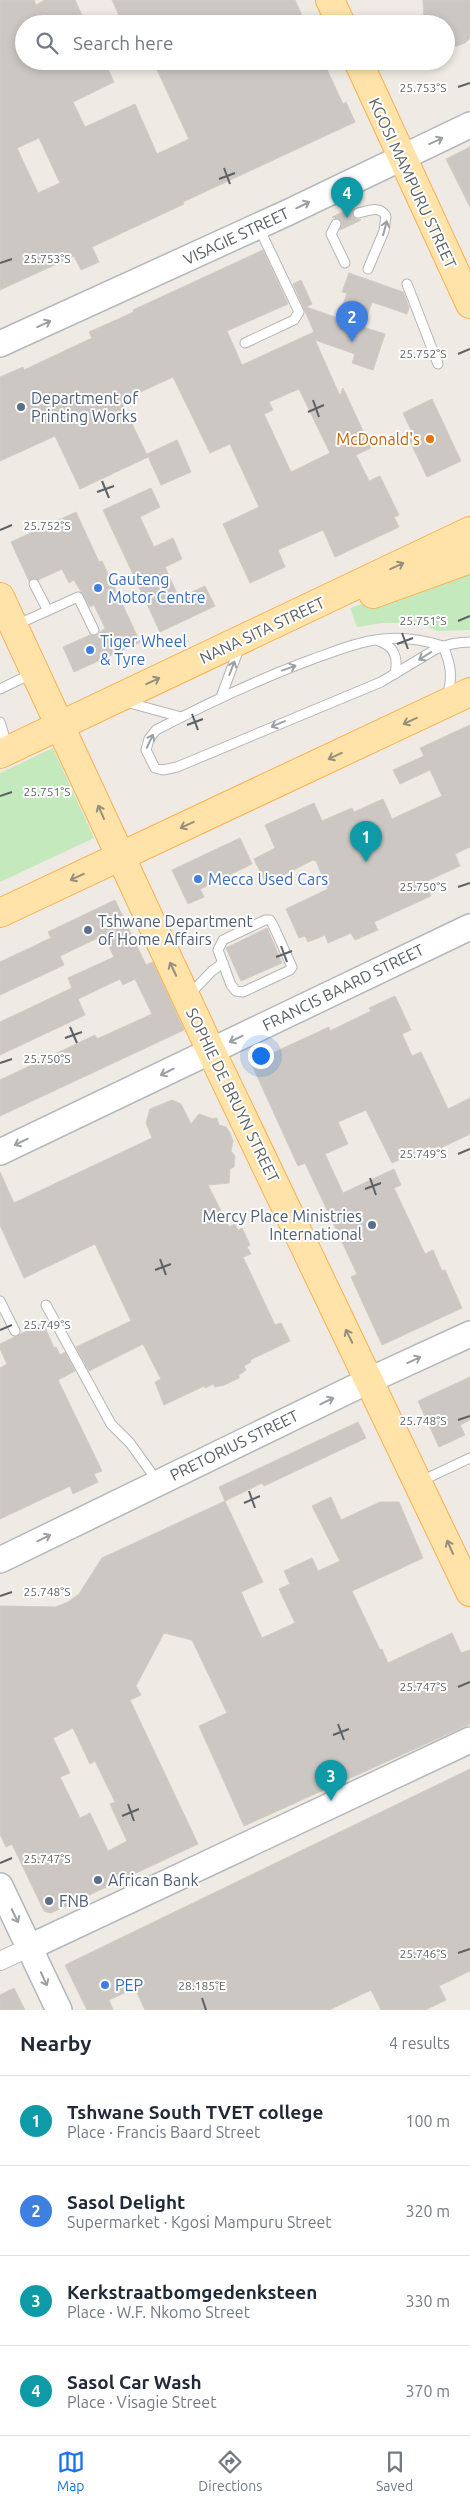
<!DOCTYPE html>
<meta charset="utf-8">
<style>
body{margin:0;font-family:Ubuntu,sans-serif;background:#f6f6f7;color:#1f2937}
.you{position:absolute;left:260px;top:1055px;width:18px;height:18px;margin:-12px;border:4px solid #fff;border-radius:50%;background:#1a73e8;box-shadow:0 0 0 8px #1a73e833}
.badge{display:grid;place-items:center;width:32px;height:32px;border-radius:50%;background:#1a73e8;color:#fff;font-size:16px;font-weight:700}
.pin{position:absolute;translate:-50% -41px;filter:drop-shadow(0 1px 2px #0008)}
.pin::after{content:'';position:absolute;top:26px;width:18px;height:15px;background:inherit;clip-path:polygon(0 0,100% 0,50% 100%)}
.list{margin:0;padding:0;list-style:none}
h2{display:flex;justify-content:space-between;align-items:center;height:65px;margin:0;padding:0 20px;font-size:21px}
h2 small{font-size:16px;font-weight:400;color:#747a83}
.list li{display:grid;grid-template-columns:32px 1fr auto;gap:15px;align-items:center;box-sizing:border-box;height:90px;padding:0 20px;border-top:1px solid #e0e1e3}
.list b{display:block;font-size:19px;white-space:nowrap}
.list p{margin:0;font-size:16px;white-space:nowrap;color:#747a83}
.list em{font-size:16px;font-style:normal;color:#747a83}
.icon{flex:none;width:28px;height:28px;fill:none;stroke:currentColor;stroke-width:2;stroke-linecap:round;stroke-linejoin:round}
.map{position:relative;flex:none;width:470px;height:2010px;overflow:hidden}
.search{position:absolute;background:#fff;box-shadow:0 2px 8px #0003;left:15px;right:15px;top:15px;height:55px;display:flex;align-items:center;gap:12px;box-sizing:border-box;padding:0 18px;border-radius:28px;color:#747a83;font-size:19px}
.sheet{height:425px;background:#fff}
nav{display:flex;justify-content:space-around;align-items:center;box-sizing:border-box;height:70px;border-top:1px solid #e0e1e3;background:#fff;font-size:14px;color:#747a83}
nav a{display:grid;justify-items:center;gap:2px}
nav .on{color:#1a73e8}
.map>svg:first-child{display:block}
.green{fill:#c4e9bd}
.building{fill:#ccc7c2;stroke:#d4cbc0;fill-rule:evenodd}
.lines{fill:none;stroke-linecap:round;stroke-linejoin:round}
.lane-casing{stroke:#b3b7bb;stroke-width:11}
.street-casing{stroke:#b3b7bb;stroke-width:20}
.secondary-casing{stroke:#b2b8bc;stroke-width:28}
.primary-casing{stroke:#fdaf4e;stroke-width:30}
.lane{stroke:#fff;stroke-width:9}
.street{stroke:#fff;stroke-width:18}
.secondary{stroke:#fff;stroke-width:25}
.primary{stroke:#ffe3a8;stroke-width:28}
.oneway{stroke:#9da0a3}
.oneway2{stroke:#948e7c}
.ticks{fill:none;stroke:#5b6165;stroke-width:2}
.service-dot{fill:#5c6f8a;stroke:#fff;stroke-width:2}
.food-dot{fill:#e8710a;stroke:#fff;stroke-width:2}
.shop-dot{fill:#3f7fe0;stroke:#fff;stroke-width:2}
.labels{text-anchor:middle;stroke-width:4;stroke-linejoin:round;paint-order:stroke}
.street-label{font-size:16px;fill:#5b6165;stroke:#fff}
.service-label{font-size:16px;fill:#4e5e75;stroke:#fff;text-anchor:start}
.food-label{font-size:16px;fill:#c56008;stroke:#fff;text-anchor:end}
.shop-label{font-size:16px;fill:#366cbe;stroke:#fff;text-anchor:start}
.ticks-label{font-size:12px;text-anchor:middle;fill:#5b6165;stroke:#fff;stroke-width:4;stroke-linejoin:round;paint-order:stroke}
</style>
<div class="map">
<svg width="470" height="2010" viewBox="0 0 470 2010">
<rect width="100%" height="100%" fill="#efeae3"/>
<g class="green">
<polygon points="470,568 470,630 437,631 426,626 409,623 383,623 357,627 350,608"/>
<polygon points="53,748 94,838 0,882 0,773"/>
</g>
<g class="building">
<path d="M0,0H34L36,5L45,0H75L86,24H24V61H104L114,82L73,102L85,127L135,104L157,154L189,139L153,61H323L343,104L346,102L355,122L183,202L184,204L92,247L99,262L81,270L74,256L0,290ZM39,138L60,183L38,193L17,148Z"/>
<polygon points="112,0 295,0 306,24 123,24"/>
<polygon points="423,0 470,0 470,38 465,43 446,50 446,24 424,24"/>
<polygon points="470,147 470,207 446,159"/>
<polygon points="355,206 352,215 356,219 361,220 340,230 341,221 332,217"/>
<path d="M263,250L288,304L227,331L242,365L314,332L293,284L301,280L312,304L306,307L338,318L347,293L342,292L349,273L403,292L409,307L407,314L372,302L363,327L385,334L373,370L352,363L355,354L315,340L340,396L343,388L371,448L356,455L369,481L380,476L399,515L394,517L399,527L335,557L323,530L278,550L285,567L250,583L223,524L259,507L230,444L210,453L173,377L121,401L148,457L80,489L55,436L0,461V377L23,367L24,370L92,338L89,332L134,312L133,310ZM299,389L330,453L291,472L264,414L273,410L269,402Z"/>
<polygon points="432,399 461,461 427,477 406,433 411,430 403,413"/>
<polygon points="177,440 191,472 161,485 147,454"/>
<polygon points="151,488 160,507 140,517 154,547 173,538 182,559 165,567 179,598 205,586 215,606 160,632 103,510"/>
<polygon points="76,512 99,562 102,561 140,642 74,672 63,647 90,635 96,636 105,628 94,605 90,607 74,580 69,583 62,569 38,580 34,578 29,581 11,542"/>
<polygon points="470,725 470,847 455,854 460,866 425,882 431,896 374,922 378,930 355,940 351,933 328,943 325,935 308,942 305,936 299,938 286,909 328,889 316,861 313,860 266,884 254,859 275,848 265,825 314,803 322,821 352,808 354,812 383,799 392,819 442,796 430,770 400,784 393,770 424,756 420,748"/>
<polygon points="240,838 252,864 200,889 204,897 188,904 172,870"/>
<polygon points="115,900 146,965 153,962 184,1030 0,1116 0,1080 95,1035 97,1039 152,1014 135,979 123,985 120,979 78,999 85,1015 0,1055 0,1022 72,988 68,978 114,957 104,935 60,956 64,965 0,995 0,962 51,938 48,932"/>
<polygon points="267,928 282,963 241,981 226,948"/>
<polygon points="395,996 411,1030 402,1034 412,1056 421,1052 448,1109 470,1098 470,1134 432,1152 430,1146 392,1163 366,1110 338,1122 348,1144 325,1154 343,1193 394,1169 401,1185 394,1188 425,1254 433,1250 442,1271 445,1270 462,1308 382,1345 351,1277 357,1274 320,1195 305,1163 298,1166 251,1063 329,1027 330,1031 371,1011 369,1008"/>
<polygon points="172,1100 181,1104 191,1124 199,1114 213,1119 217,1118 219,1125 226,1127 230,1133 233,1141 231,1151 235,1156 234,1167 230,1169 229,1183 208,1185 229,1227 235,1224 238,1230 242,1228 250,1245 247,1247 251,1254 243,1257 275,1325 281,1323 290,1341 250,1360 251,1362 244,1366 246,1370 239,1375 239,1378 224,1385 215,1387 213,1384 205,1388 204,1386 164,1405 155,1382 161,1379 143,1344 89,1371 76,1347 131,1321 95,1244 24,1278 0,1225 0,1172 14,1203 152,1138 146,1123 150,1109"/>
<polygon points="43,1323 54,1348 56,1347 60,1355 65,1352 75,1371 58,1380 102,1471 94,1474 98,1482 73,1494 70,1486 0,1519 0,1368 7,1364 0,1349 0,1344"/>
<polygon points="470,1377 470,1420 460,1425 465,1435 439,1447 418,1401"/>
<polygon points="358,1422 366,1438 264,1486 262,1483 225,1501 219,1487"/>
<path d="M331,1497L341,1520L380,1502H399L423,1558L352,1591L380,1650L382,1649L388,1663L452,1633L461,1653L470,1650V1724L244,1826L199,1726L227,1713L192,1640L164,1633L136,1686L141,1695L130,1700L198,1844L51,1913L44,1911L12,1844L6,1847L0,1834V1606L56,1607L68,1602L79,1594L102,1558L225,1501L263,1582L241,1592L262,1638L295,1623L279,1589L290,1584L284,1571L312,1558L318,1571L340,1561L312,1506ZM73,1728L90,1764L95,1761L115,1802L110,1804L127,1841L108,1851L90,1813L80,1818L60,1777L70,1773L53,1738Z"/>
<polygon points="470,1769 470,1971 439,1986 446,2000 425,2010 381,2010 371,1990 329,2010 145,2010 135,1988 109,2000 113,2010 87,2010 65,1965"/>
<polygon points="14,1988 25,2010 0,2010 0,1995"/>
</g>
<g class="lines">
<g class="lane-casing">
<g id="lane">
<path d="M358,213C369,211 379,205 386,216L384,231L368,269"/>
<polyline points="336,224 331,234 345,263"/>
<polyline points="407,284 438,364"/>
<polyline points="245,343 294,320 299,312 259,228"/>
<polyline points="34,584 47,609"/>
<polyline points="16,625 78,597 94,630"/>
<path d="M379,641C396,647 398,659 395,674"/>
<polyline points="0,689 33,673"/>
<polyline points="221,697 240,646"/>
<path d="M447,697C453,677 451,665 443,646C420,639 399,636 375,640C354,643 333,652 313,659C259,679 208,703 156,730L149,739L146,750L155,768L163,770L177,767L381,682L436,649C448,644 457,642 470,642"/>
<polyline points="126,702 181,717"/>
<polyline points="0,722 8,748"/>
<polygon points="265,920 270,920 273,925 292,967 290,970 243,992 236,991 231,985 218,950 223,940"/>
<polyline points="189,995 212,971 223,963"/>
<polyline points="0,1301 15,1331"/>
<polyline points="46,1305 111,1424 130,1443 158,1482"/>
<polyline points="419,1482 470,1458"/>
</g>
</g>
<g class="street-casing">
<polyline id="street" points="0,1961 30,1947"/>
</g>
<g class="secondary-casing">
<g id="secondary">
<polyline points="0,344 289,212 470,125"/>
<polyline points="0,1152 470,927"/>
<polyline points="0,1560 370,1380 470,1334"/>
<polyline points="0,1886 59,2010"/>
<polyline points="30,1947 470,1740"/>
</g>
</g>
<g class="primary-casing">
<g id="primary">
<polyline points="330,0 341,24"/>
<polyline points="358,61 470,304"/>
<polyline points="373,594 470,559"/>
<polyline points="0,597 211,1051 470,1592"/>
<polyline points="0,754 470,531"/>
<polyline points="0,913 470,692"/>
</g>
</g>
<use href="#lane" class="lane"/>
<use href="#street" class="street"/>
<use href="#secondary" class="secondary"/>
<use href="#primary" class="primary"/>
</g>
<defs><path id="oneway-shaft" d="M-6 0H5M1.5-3L5.5 0L1.5 3" fill="none" stroke-width="1.6" stroke-linecap="round" stroke-linejoin="round" transform="scale(1.25)"/></defs>
<g class="oneway">
<use href="#oneway-shaft" transform="translate(436 141) rotate(-25)"/>
<use href="#oneway-shaft" transform="translate(303 205) rotate(-26)"/>
<use href="#oneway-shaft" transform="translate(385 228) rotate(-75)"/>
<use href="#oneway-shaft" transform="translate(44 324) rotate(-25)"/>
<use href="#oneway-shaft" transform="translate(425 656) rotate(148)"/>
<use href="#oneway-shaft" transform="translate(232 668) rotate(-69)"/>
<use href="#oneway-shaft" transform="translate(289 668) rotate(-20)"/>
<use href="#oneway-shaft" transform="translate(278 724) rotate(157)"/>
<use href="#oneway-shaft" transform="translate(150 741) rotate(-65)"/>
<use href="#oneway-shaft" transform="translate(236 1039) rotate(154)"/>
<use href="#oneway-shaft" transform="translate(167 1072) rotate(154)"/>
<use href="#oneway-shaft" transform="translate(21 1142) rotate(154)"/>
<use href="#oneway-shaft" transform="translate(414 1360) rotate(-25)"/>
<use href="#oneway-shaft" transform="translate(327 1401) rotate(-26)"/>
<use href="#oneway-shaft" transform="translate(44 1538) rotate(-26)"/>
<use href="#oneway-shaft" transform="translate(15 1916) rotate(64)"/>
<use href="#oneway-shaft" transform="translate(44 1979) rotate(65)"/>
</g>
<g class="oneway2">
<use href="#oneway-shaft" transform="translate(397 566) rotate(-25)"/>
<use href="#oneway-shaft" transform="translate(153 681) rotate(-25)"/>
<use href="#oneway-shaft" transform="translate(410 721) rotate(155)"/>
<use href="#oneway-shaft" transform="translate(335 756) rotate(155)"/>
<use href="#oneway-shaft" transform="translate(101 812) rotate(-114)"/>
<use href="#oneway-shaft" transform="translate(187 825) rotate(155)"/>
<use href="#oneway-shaft" transform="translate(77 877) rotate(155)"/>
<use href="#oneway-shaft" transform="translate(173 969) rotate(-115)"/>
<use href="#oneway-shaft" transform="translate(349 1336) rotate(-116)"/>
<use href="#oneway-shaft" transform="translate(450 1547) rotate(-114)"/>
</g>
<path class="ticks" d="M458,87L470,83M224,168L230,184M219,179L235,173M0,263L12,259M458,354L470,349M313,400L319,417M308,412L324,405M102,481L109,498M97,492L114,486M0,530L12,525M458,621L470,616M402,633L408,649M397,644L413,638M192,714L198,730M187,725L203,719M0,796L12,792M458,887L470,883M281,946L287,962M276,957L292,951M70,1027L77,1043M65,1038L82,1032M0,1063L12,1059M458,1154L470,1149M370,1178L376,1195M365,1189L381,1183M160,1259L166,1275M155,1270L171,1264M0,1330L12,1325M458,1420L470,1416M249,1491L255,1508M244,1503L260,1496M0,1596L12,1592M458,1687L470,1682M338,1724L344,1740M333,1735L349,1729M128,1804L134,1821M122,1816L139,1809M0,1863L12,1858M458,1953L470,1949M202,1998L206,2010"/>
<g class="service-dot">
<circle cx="21" cy="407" r="5"/>
<circle cx="88" cy="930" r="5"/>
<circle cx="372" cy="1225" r="5"/>
<circle cx="98" cy="1880" r="5"/>
<circle cx="49" cy="1901" r="5"/>
</g>
<circle class="food-dot" cx="430" cy="439" r="5"/>
<g class="shop-dot">
<circle cx="98" cy="588" r="5"/>
<circle cx="90" cy="650" r="5"/>
<circle cx="198" cy="879" r="5"/>
<circle cx="105" cy="1985" r="5"/>
</g>
<g class="labels">
<g class="street-label">
<text transform="translate(413 183) rotate(65)" y="6">KGOSI MAMPURU STREET</text>
<text transform="translate(236 236) rotate(-25)" y="6">VISAGIE STREET</text>
<text transform="translate(262 630) rotate(-25)" y="6">NANA SITA STREET</text>
<text transform="translate(343 987) rotate(-26)" y="6">FRANCIS BAARD STREET</text>
<text transform="translate(233 1095) rotate(64)" y="6">SOPHIE DE BRUYN STREET</text>
<text transform="translate(234 1445) rotate(-26)" y="6">PRETORIUS STREET</text>
</g>
<g class="service-label">
<text x="31" y="404">Department of<tspan x="31" dy="18">Printing Works</tspan></text>
<text x="98" y="927">Tshwane Department<tspan x="98" dy="18">of Home Affairs</tspan></text>
<text x="362" y="1222" text-anchor="end">Mercy Place Ministries<tspan x="362" dy="18">International</tspan></text>
<text x="108" y="1886">African Bank</text>
<text x="59" y="1907">FNB</text>
</g>
<g class="food-label">
<text x="420" y="445">McDonald's</text>
</g>
<g class="shop-label">
<text x="108" y="585">Gauteng<tspan x="108" dy="18">Motor Centre</tspan></text>
<text x="100" y="647">Tiger Wheel<tspan x="100" dy="18">&amp; Tyre</tspan></text>
<text x="208" y="885">Mecca Used Cars</text>
<text x="115" y="1991">PEP</text>
</g>
</g>
<g class="ticks-label">
<text x="423" y="92">25.753°S</text>
<text x="47" y="263">25.753°S</text>
<text x="423" y="358">25.752°S</text>
<text x="47" y="530">25.752°S</text>
<text x="423" y="625">25.751°S</text>
<text x="47" y="796">25.751°S</text>
<text x="423" y="891">25.750°S</text>
<text x="47" y="1063">25.750°S</text>
<text x="423" y="1158">25.749°S</text>
<text x="47" y="1329">25.749°S</text>
<text x="423" y="1425">25.748°S</text>
<text x="47" y="1596">25.748°S</text>
<text x="423" y="1691">25.747°S</text>
<text x="47" y="1863">25.747°S</text>
<text x="423" y="1958">25.746°S</text>
<text x="202" y="1990">28.185°E</text>
</g>
</svg>
<div class="you"></div>
<div class="pin badge" style="left:366px;top:862px;background:#0f9aa8">1</div>
<div class="pin badge" style="left:352px;top:342px;background:#3f7fe0">2</div>
<div class="pin badge" style="left:331px;top:1801px;background:#0f9aa8">3</div>
<div class="pin badge" style="left:347px;top:218px;background:#0f9aa8">4</div>
<div class="search"><svg class="icon" aria-label="search" viewBox="0 0 24 24"><circle cx="10" cy="10" r="6"/><path d="M15 15l6 6"/></svg>Search here</div>
</div>
<section class="sheet">
<h2>Nearby<small>4 results</small></h2>
<ul class="list">
<li><span class="badge" style="background:#0f9aa8">1</span><div><b>Tshwane South TVET college</b><p>Place · Francis Baard Street</p></div><em>100 m</em></li>
<li><span class="badge" style="background:#3f7fe0">2</span><div><b>Sasol Delight</b><p>Supermarket · Kgosi Mampuru Street</p></div><em>320 m</em></li>
<li><span class="badge" style="background:#0f9aa8">3</span><div><b>Kerkstraatbomgedenksteen</b><p>Place · W.F. Nkomo Street</p></div><em>330 m</em></li>
<li><span class="badge" style="background:#0f9aa8">4</span><div><b>Sasol Car Wash</b><p>Place · Visagie Street</p></div><em>370 m</em></li>
</ul>
</section>
<nav>
<a class="on"><svg class="icon" aria-label="map" viewBox="0 0 24 24"><path d="M3 6l6-2 6 2 6-2v14l-6 2-6-2-6 2zM9 4v14M15 6v14"/></svg>Map</a>
<a><svg class="icon" aria-label="directions" viewBox="0 0 24 24"><path d="M12 3l9 9-9 9-9-9zM9 14v-3h6M13 9l2 2-2 2"/></svg>Directions</a>
<a><svg class="icon" aria-label="saved" viewBox="0 0 24 24"><path d="M7 4h10v16l-5-4-5 4z"/></svg>Saved</a>
</nav>
